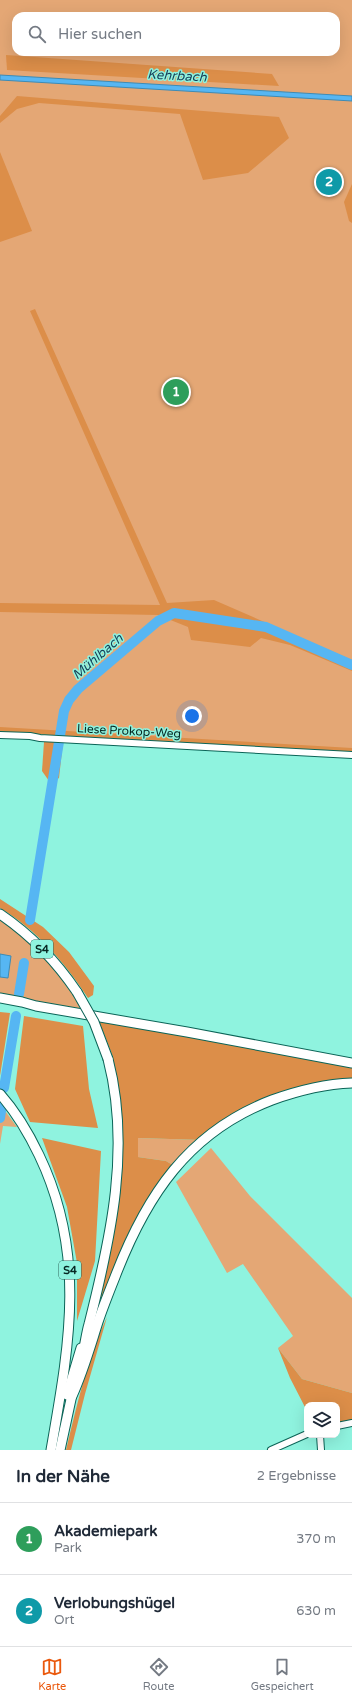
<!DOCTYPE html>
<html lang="de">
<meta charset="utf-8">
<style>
body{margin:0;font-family:"Varela Round",sans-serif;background:#f2f2f3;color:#1f2937}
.controls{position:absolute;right:12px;bottom:12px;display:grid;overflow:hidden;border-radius:8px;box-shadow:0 4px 16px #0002}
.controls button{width:36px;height:36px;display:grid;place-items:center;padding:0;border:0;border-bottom:1px solid #e0e1e3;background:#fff;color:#1f2937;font:20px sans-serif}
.you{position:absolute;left:192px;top:716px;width:14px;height:14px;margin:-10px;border:3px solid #fff;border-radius:50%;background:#1a73e8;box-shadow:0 0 0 6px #1a73e833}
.badge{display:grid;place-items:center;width:26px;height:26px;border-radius:50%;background:#ea580c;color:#fff;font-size:13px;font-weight:700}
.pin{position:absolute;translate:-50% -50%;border:2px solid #fff;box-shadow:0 1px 4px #0006}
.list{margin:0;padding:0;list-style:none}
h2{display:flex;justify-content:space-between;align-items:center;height:52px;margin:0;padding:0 16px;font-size:17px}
h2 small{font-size:13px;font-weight:400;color:#747a83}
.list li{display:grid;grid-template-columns:26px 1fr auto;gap:12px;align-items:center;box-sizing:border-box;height:72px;padding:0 16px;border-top:1px solid #e0e1e3}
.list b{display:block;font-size:15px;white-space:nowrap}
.list p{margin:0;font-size:13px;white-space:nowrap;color:#747a83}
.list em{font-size:13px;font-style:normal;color:#747a83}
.icon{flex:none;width:22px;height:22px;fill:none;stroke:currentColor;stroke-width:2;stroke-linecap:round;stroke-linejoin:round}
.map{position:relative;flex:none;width:352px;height:1450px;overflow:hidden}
.search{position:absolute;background:#fff;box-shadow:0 4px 16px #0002;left:12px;right:12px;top:12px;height:44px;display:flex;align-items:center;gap:10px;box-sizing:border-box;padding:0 14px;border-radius:12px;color:#747a83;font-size:15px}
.sheet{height:196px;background:#fff}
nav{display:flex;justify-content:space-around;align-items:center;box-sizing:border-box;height:56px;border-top:1px solid #e0e1e3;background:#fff;font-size:11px;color:#747a83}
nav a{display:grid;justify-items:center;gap:2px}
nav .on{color:#ea580c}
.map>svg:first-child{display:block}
.green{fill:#e4a775;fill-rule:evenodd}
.forest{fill:#dc8e49}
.water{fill:#56b6f3;stroke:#3e8bb4}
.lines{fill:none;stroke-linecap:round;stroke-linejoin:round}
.river{stroke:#56b6f3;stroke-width:10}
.minor-casing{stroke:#0b6457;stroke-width:8}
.highway-casing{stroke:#0b6457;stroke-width:11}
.minor{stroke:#fff;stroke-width:6}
.highway{stroke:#fff;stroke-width:9}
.highway-bridge-casing{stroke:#0b6457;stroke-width:11;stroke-linecap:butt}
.highway-bridge{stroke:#fff;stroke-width:9}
.labels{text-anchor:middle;stroke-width:3;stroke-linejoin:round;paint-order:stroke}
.shield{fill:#8ff3df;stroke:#2f645b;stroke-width:1}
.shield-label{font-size:11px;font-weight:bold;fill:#062722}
.street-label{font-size:12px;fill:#062722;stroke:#8ff3df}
.water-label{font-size:13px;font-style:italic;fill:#163e57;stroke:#8ff3df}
</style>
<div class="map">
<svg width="352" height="1450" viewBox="0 0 352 1450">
<rect width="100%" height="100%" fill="#8ff3df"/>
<g class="green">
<path d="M0,0H352V752L0,732ZM16,16H336V52H16Z"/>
<polygon points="0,914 9,920 77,992 73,995 84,1014 0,998"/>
<polygon points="0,1104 17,1127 3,1126 0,1144"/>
<polygon points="137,1138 202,1140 176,1167 166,1161 138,1157"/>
<polygon points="211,1148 250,1196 352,1298 352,1393 302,1379 278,1348 293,1336 243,1264 227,1273 176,1182"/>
</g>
<g class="forest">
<polygon points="6,55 272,74 279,86 7,70"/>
<polygon points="17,96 279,117 289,138 248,173 203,180 180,114 39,103 17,109 0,123 0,116"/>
<polygon points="0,152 32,231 0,242"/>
<polygon points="352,184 352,223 349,221 344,202"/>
<polygon points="35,309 167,603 214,600 352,660 352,671 290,645 261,638 250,647 191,640 188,627 158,615 0,612 0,603 160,605 30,311"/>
<polygon points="0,727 352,748 352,752 0,732"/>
<polygon points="44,742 63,742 59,778 54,781 49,781 42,771"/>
<path d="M0,899L43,927L69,952L94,986L93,995L88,998C65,963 37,930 0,908Z"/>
<polygon points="0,1012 10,1013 0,1076"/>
<polygon points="24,1016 83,1026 89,1089 98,1128 30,1122 15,1089"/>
<polygon points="97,1016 352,1063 352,1083 289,1094 202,1140 138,1138 138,1157 166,1161 176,1167 153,1197 106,1299 96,1295 119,1147 108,1059 113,1057"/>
<polygon points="42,1138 101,1151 95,1261 77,1321 77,1263 67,1207"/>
<path d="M107,1317L85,1394L71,1450H66C77,1405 87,1359 107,1317Z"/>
<polygon points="278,1348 302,1379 352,1393 352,1420 337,1423 337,1405 307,1405 307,1411 290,1378"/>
</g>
<g class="water">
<polygon points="0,75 352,96 352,101 0,80"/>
<polygon points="0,954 11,956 8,978 0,977"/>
</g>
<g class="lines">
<g class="river">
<polyline points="30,920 64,711 69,700 78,689 158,621 174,613 266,627 352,665"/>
<polyline points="19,994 24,963"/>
<polyline points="4,1088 16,1016"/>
<polyline points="0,1118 2,1104"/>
</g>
<g class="minor-casing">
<g id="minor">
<polyline points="0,735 30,736 40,738 352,755"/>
<polyline points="337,1426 352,1423"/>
<polyline points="320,1435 321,1450"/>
<polyline points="271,1450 307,1434"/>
</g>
</g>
<g class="highway-casing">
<g id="highway">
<path d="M0,914C31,935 56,961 77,992"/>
<polyline points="0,998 22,1002 36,1006 187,1032 352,1063"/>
<path d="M0,1094C16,1112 29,1134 39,1155C87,1255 69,1346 51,1450"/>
<path d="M82,1356C85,1346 86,1334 89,1324C111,1237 131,1147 108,1059"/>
<polyline points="67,1395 81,1348"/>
<path d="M72,1396C83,1372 90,1347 98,1322C103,1307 109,1292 115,1277C146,1196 188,1132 272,1100C297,1091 325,1084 352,1083"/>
<polyline points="60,1450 73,1390"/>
</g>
</g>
<use href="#minor" class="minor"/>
<use href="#highway" class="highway"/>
<g class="highway-bridge-casing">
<polyline id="highway-bridge" points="77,992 94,1022 108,1059"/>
</g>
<use href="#highway-bridge" class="highway-bridge"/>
</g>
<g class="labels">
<g class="shield">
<rect x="31" y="940" width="22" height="18" rx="3"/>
<rect x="59" y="1261" width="22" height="18" rx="3"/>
</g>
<g class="shield-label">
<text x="42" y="953">S4</text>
<text x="70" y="1274">S4</text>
</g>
<g class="street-label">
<text transform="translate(129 731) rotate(3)" y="4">Liese Prokop-Weg</text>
</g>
<g class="water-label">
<text transform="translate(177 75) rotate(3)" y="5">Kehrbach</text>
<text transform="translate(97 656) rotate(-41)" y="5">Mühlbach</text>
</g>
</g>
</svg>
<div class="controls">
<button><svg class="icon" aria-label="layers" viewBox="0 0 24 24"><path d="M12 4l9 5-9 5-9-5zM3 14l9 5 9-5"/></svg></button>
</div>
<div class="you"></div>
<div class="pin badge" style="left:176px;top:392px;background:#2e9e5b">1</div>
<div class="pin badge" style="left:329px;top:182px;background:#0f9aa8">2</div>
<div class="search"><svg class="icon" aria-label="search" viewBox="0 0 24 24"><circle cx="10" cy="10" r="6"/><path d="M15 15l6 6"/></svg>Hier suchen</div>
</div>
<section class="sheet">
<h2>In der Nähe<small>2 Ergebnisse</small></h2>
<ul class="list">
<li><span class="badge" style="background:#2e9e5b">1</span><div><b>Akademiepark</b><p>Park</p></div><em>370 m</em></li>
<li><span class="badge" style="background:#0f9aa8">2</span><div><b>Verlobungshügel</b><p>Ort</p></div><em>630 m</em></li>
</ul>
</section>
<nav>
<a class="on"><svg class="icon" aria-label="map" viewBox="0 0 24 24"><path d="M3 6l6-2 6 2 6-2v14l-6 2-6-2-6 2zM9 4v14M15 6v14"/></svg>Karte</a>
<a><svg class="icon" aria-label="directions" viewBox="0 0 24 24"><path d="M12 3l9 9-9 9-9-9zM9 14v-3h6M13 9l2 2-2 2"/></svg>Route</a>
<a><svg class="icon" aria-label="saved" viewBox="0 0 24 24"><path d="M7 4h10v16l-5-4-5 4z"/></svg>Gespeichert</a>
</nav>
